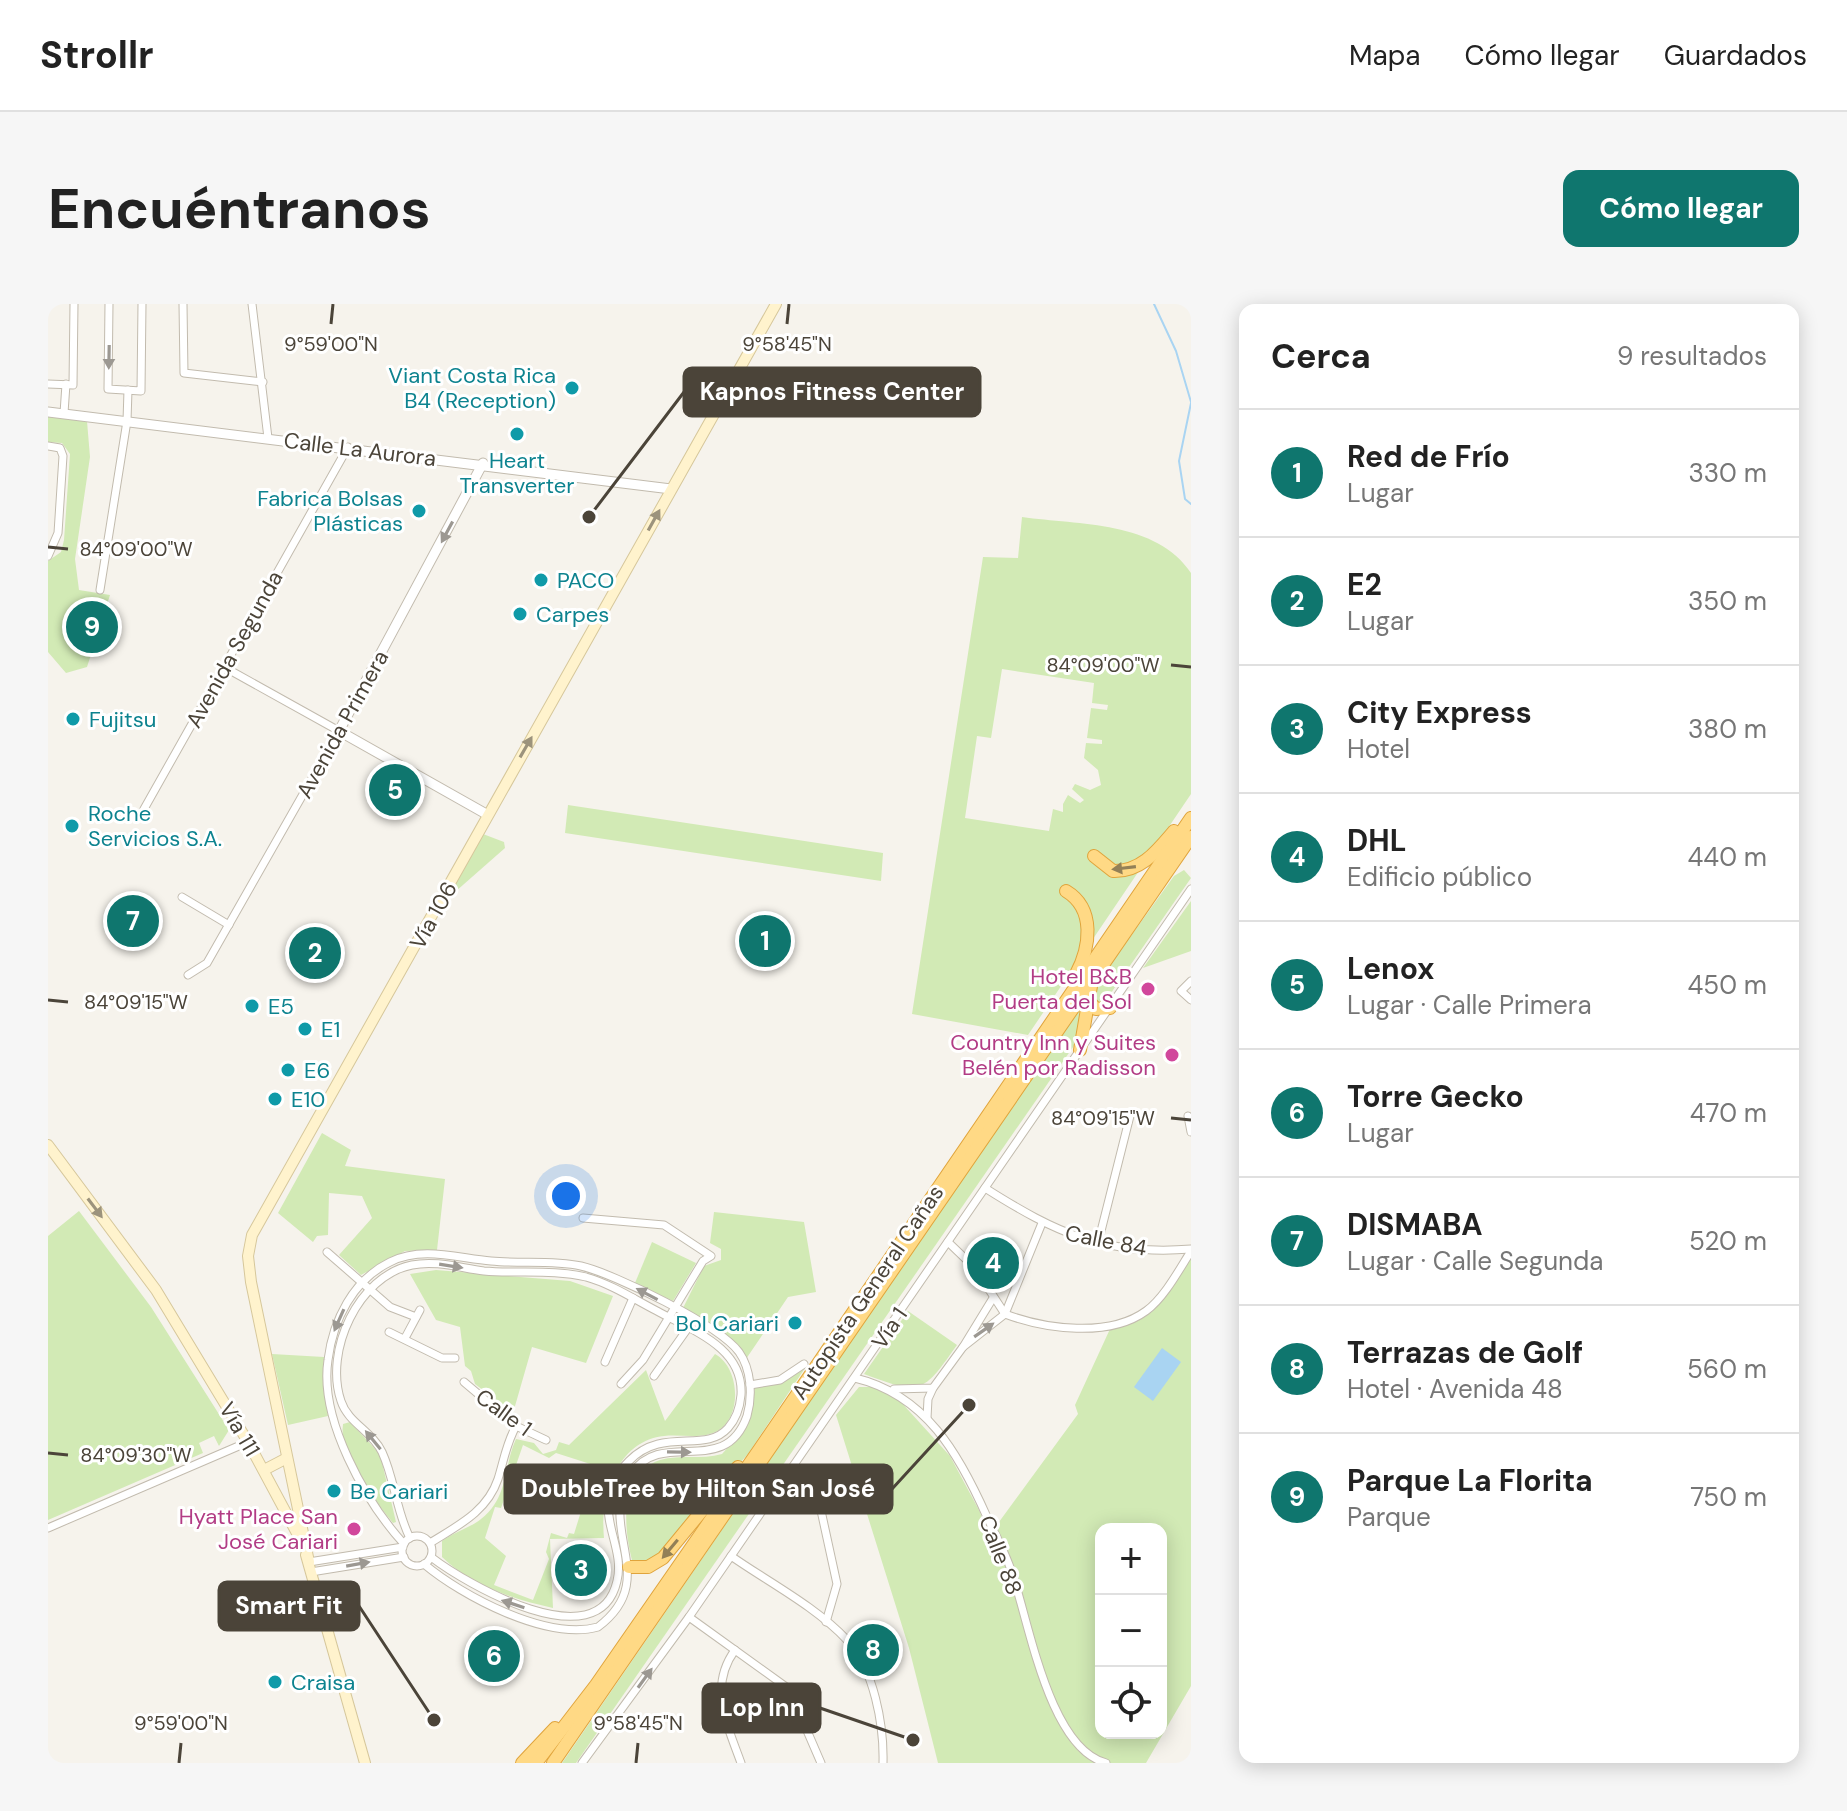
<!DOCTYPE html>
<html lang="es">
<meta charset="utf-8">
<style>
:root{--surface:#fff;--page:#f6f6f6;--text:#222;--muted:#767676;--line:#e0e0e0;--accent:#0f766e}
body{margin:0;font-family:"DM Sans",sans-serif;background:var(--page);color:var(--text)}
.controls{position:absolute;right:24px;bottom:24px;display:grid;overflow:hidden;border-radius:16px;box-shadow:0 4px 20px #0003}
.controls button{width:72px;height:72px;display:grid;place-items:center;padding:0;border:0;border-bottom:2px solid var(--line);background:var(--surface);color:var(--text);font:40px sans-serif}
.you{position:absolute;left:518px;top:892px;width:28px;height:28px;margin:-20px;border:6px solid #fff;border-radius:50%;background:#1a73e8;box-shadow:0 0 0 12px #1a73e833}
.badge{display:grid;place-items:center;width:52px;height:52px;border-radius:50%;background:var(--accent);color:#fff;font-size:26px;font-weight:700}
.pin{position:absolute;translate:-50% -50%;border:4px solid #fff;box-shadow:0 2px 8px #0006}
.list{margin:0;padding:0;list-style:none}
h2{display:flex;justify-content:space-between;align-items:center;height:104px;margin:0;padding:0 32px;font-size:34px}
h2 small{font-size:26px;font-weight:400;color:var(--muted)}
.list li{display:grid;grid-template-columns:52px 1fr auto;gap:24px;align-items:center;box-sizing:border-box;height:128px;padding:0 32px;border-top:2px solid var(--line)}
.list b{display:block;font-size:30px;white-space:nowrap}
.list p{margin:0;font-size:26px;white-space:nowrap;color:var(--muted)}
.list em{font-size:26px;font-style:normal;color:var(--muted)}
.icon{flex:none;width:44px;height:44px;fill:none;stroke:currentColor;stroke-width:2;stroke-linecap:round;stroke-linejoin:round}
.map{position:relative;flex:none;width:1143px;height:1459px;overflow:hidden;border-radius:16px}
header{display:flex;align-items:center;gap:48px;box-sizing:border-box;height:112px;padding:0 40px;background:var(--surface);border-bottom:2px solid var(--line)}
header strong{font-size:38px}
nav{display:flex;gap:44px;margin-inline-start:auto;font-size:28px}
.intro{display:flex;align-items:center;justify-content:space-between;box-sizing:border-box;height:192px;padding:0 48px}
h1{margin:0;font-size:56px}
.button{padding:20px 36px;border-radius:16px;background:var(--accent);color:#fff;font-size:28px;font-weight:700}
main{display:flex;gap:48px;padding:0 48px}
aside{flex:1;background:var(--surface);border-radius:16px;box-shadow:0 4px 20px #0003}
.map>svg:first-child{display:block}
</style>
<header>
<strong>Strollr</strong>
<nav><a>Mapa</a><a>Cómo llegar</a><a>Guardados</a></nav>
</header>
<div class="intro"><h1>Encuéntranos</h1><a class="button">Cómo llegar</a></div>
<main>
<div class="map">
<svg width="1143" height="1459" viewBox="0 0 1143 1459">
<rect width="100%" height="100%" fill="#f6f3ec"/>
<!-- green -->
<g fill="#d2eab5" fill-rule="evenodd">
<path d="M0 112 39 117 42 153 27 255 31 286 62 291 39 363 18 369 0 348V257L13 248 16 236 22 150 14 139 0 138Z"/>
<path d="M974 213C1031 221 1109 217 1143 269V490L980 731 864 710 935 253 970 254ZM954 365 1046 379 1044 399 1060 401 1059 406 1043 404 1039 434 1054 436V440L1038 439 1036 454 1050 466 1053 481 1042 486 1027 480 1024 485 1036 496 1032 499 1020 491 1015 500V508L1005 505 1001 527 917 514 929 432 943 434Z"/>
<path d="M520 501 835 549 833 577 517 529Z"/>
<path d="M435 530 456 538 457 544 399 595Z"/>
<path d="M1136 566 1143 574 1056 699H1044L1047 682 1126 572Z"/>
<path d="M1143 597V647L1095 664Z"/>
<path d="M1037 696 1032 733 528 1459H514Z"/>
<path d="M274 829 303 846 297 862 397 875 389 946 357 947 313 971 291 951 324 914 314 892 281 889 280 931 269 932 265 938 230 909Z"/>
<path d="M31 907 103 1003 181 1126 171 1142 166 1132 151 1139 155 1149 0 1216V932Z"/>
<path d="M666 908 756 918 768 988 740 993 698 1055 673 1026 635 1004 656 962 673 956V945L662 939Z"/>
<path d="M604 938 648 959 625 997 587 979Z"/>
<path d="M1143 952V1382L1098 1459H890L861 1344 788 1111 811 1083H826L852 1097 902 1152 932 1208 940 1233 1030 1110 1027 1101 1062 1025C1110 1018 1119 990 1143 952ZM1053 1225H1113V1429H1053Z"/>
<path d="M388 966 522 977 565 992 538 1059 484 1043 465 1109 427 1080 423 1067 417 1062 412 1023 388 1016 362 970Z"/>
<path d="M860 1007 909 1041C875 1089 874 1092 816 1070Z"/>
<path d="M224 1050 276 1053 275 1078 280 1112 240 1121Z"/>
<path d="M667 1050C691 1063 695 1110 671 1126 655 1136 634 1130 616 1132 568 1137 552 1194 556 1234L502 1235 505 1304C465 1295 424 1282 394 1253V1237C406 1228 422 1224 433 1215 461 1193 455 1163 468 1135L486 1139 495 1150 508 1146 511 1138 521 1141 598 1066 617 1117ZM475 1141 501 1154 508 1149 558 1165 545 1204 535 1201 526 1230 521 1229 519 1234 503 1229 498 1248 501 1255 485 1296 446 1281 458 1252 437 1234 447 1203 453 1204Z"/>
<path d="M757 1064 700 1150 603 1259 585 1260C576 1227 569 1170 612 1156 632 1150 653 1156 674 1150L700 1121 707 1083 732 1079Z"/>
<path d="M302 1118 332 1150 348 1218 345 1219C327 1197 290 1150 295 1120Z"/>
</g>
<!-- water -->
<path fill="#a9d4f2" d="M1114 1044 1133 1058 1105 1097 1086 1083Z"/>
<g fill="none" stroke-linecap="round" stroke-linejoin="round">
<!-- stream -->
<g stroke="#a9d4f2" stroke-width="2">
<path d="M1106 0 1128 47 1143 98"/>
<path d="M1143 99 1131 157 1137 195 1143 200"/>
</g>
<defs>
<g id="minor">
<path d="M61 0 60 85 93 87 94 0"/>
<path d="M135 0 136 69 215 78"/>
<path d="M204 0 220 134"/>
<path d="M0 80 25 81 26 0"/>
<path d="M16 109 18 80"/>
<path d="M0 142 12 144 15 152 10 229 0 252"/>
<path d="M52 286 79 117 80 86"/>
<path d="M96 505 300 143"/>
<path d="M134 593 181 621"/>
<path d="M140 671 159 659 291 427 176 363"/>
<path d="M1143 677 1133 687 1143 696"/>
<path d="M1140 812 1143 828"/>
<path d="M937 884C1008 929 1057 952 1143 945"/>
<path d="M535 914 616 921 663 952 655 957 595 1056 573 1080"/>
<path d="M900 938 927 964 957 1010C997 1025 1061 1034 1098 1007 1116 994 1131 966 1143 947"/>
<path d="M1050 939 1082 812"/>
<path d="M279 948 342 1003 368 1013"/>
<path d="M945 994 915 1043 957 1010 994 919"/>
<path d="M341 1028 394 1054H407"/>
<path d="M357 1034 372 1006"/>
<path d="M557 1058 585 994"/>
<path d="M606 1072 640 1024"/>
<path d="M807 1074C878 1091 911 1150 939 1213 948 1232 958 1250 964 1269 981 1318 1001 1444 1058 1459"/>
<path d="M416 1078 468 1122 498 1136"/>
<path d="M702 1081 732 1076 756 1060"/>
<path d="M846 1085 885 1084 915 1043"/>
<path d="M879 1114 880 1095 885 1084"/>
<path d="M767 1179 789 1280 778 1318"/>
<path d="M0 1224 200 1138"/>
<circle cx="369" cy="1247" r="15"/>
<path d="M362 1234C348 1207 347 1176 334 1148 324 1127 300 1119 293 1097 276 1047 310 972 364 961 388 956 412 964 436 967 470 970 505 965 538 973 563 980 586 995 609 1007 643 1026 696 1043 693 1091 692 1103 688 1115 680 1124 657 1150 615 1122 581 1157 536 1202 579 1237 569 1277 551 1357 418 1280 383 1253"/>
<path d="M382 1239C409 1222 439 1208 450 1175 456 1156 458 1140 468 1122"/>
<path d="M356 1240C317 1197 271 1115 280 1056 285 1016 305 976 342 958 374 942 409 954 443 957 473 960 504 956 533 962 567 970 671 1021 691 1048 703 1065 705 1091 699 1112 677 1175 615 1124 584 1169 546 1224 615 1274 550 1323 499 1337 414 1292 376 1260"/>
<path d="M683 1252C720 1278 767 1302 799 1336 826 1365 836 1421 835 1459"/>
<path d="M261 1258 355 1243"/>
<path d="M263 1268 356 1253"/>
<path d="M641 1313 741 1385 773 1459"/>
<path d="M687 1346C660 1383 679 1420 693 1459"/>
<path d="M534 1459 641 1313 1143 585"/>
</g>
<g id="tertiary">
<path d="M0 108 623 185"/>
<path d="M435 159 291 427 440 511"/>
</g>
<g id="secondary">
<path d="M664 112 660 83 683 78"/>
<path d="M0 841 108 986 200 1138 251 1233"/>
<path d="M216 1166 239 1154"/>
<path d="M258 1251 317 1459"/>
<path d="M261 1258 203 978 200 952 204 931 728 0"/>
</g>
<g id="trunk">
<path d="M1046 552 1065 567C1093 568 1109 547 1126 527"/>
<path d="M1018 587C1048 605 1042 644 1028 670"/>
<path d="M1040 696 1048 705 1062 704"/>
<path d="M1032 746 1043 682"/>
<path d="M581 1263H600L615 1254 690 1163"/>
<path d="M474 1459 507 1424"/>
<path d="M488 1459 548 1381 711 1146 1143 514"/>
<path d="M505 1459 1143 533"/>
</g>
</defs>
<!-- minor casing -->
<use href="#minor" stroke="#c2bbae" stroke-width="9"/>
<!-- tertiary casing -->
<use href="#tertiary" stroke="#c2bbae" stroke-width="11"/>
<!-- secondary casing -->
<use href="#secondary" stroke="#d6c79b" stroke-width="12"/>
<!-- trunk casing -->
<use href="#trunk" stroke="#e0a43c" stroke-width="14"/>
<!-- minor -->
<use href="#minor" stroke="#fff" stroke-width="7"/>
<!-- tertiary -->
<use href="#tertiary" stroke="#fff" stroke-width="9"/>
<!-- secondary -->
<use href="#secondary" stroke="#fff3cd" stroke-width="10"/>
<!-- trunk -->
<use href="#trunk" stroke="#ffd985" stroke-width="12"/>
</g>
<!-- one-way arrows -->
<defs><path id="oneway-solid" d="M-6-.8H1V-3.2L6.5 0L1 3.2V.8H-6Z" transform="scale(2)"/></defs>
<g fill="#9c9892">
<use href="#oneway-solid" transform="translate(61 53) rotate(91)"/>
<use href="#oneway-solid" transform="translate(399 228) rotate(118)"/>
<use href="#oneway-solid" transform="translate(403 962) rotate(9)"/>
<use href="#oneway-solid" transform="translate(599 990) rotate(-152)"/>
<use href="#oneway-solid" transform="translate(291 1016) rotate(114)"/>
<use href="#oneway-solid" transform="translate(936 1026) rotate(-35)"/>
<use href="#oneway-solid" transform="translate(325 1136) rotate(-129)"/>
<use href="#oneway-solid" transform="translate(631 1148) rotate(1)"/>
<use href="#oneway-solid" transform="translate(310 1260) rotate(-10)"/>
<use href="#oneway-solid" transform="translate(465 1300) rotate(-162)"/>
<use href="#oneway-solid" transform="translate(597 1374) rotate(-54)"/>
</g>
<g fill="#9c937c">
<use href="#oneway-solid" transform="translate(606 216) rotate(-61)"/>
<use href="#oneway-solid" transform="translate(478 443) rotate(-60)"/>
<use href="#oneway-solid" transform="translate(47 904) rotate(53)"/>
</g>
<g fill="#938057">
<use href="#oneway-solid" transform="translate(1076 564) rotate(173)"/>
<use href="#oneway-solid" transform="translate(622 1245) rotate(130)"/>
</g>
<!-- ticks -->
<path fill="none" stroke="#4b4439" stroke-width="3" d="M283 20 285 0M739 20 741 0M0 243 20 245M1123 361 1143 363M0 696 20 698M1123 814 1143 816M0 1149 20 1151M131 1459 133 1439M588 1459 590 1439"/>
<!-- markers -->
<g fill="#0f9aa8" stroke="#fff" stroke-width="3">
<circle cx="524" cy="84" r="8"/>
<circle cx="469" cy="130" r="8"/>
<circle cx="371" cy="207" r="8"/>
<circle cx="493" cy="276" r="8"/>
<circle cx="472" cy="310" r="8"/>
<circle cx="25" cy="415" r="8"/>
<circle cx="24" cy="522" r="8"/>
<circle cx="204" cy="702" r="8"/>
<circle cx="257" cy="725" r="8"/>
<circle cx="240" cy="766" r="8"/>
<circle cx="227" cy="795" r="8"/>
<circle cx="747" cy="1019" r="8"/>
<circle cx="286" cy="1187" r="8"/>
<circle cx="227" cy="1378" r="8"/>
</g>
<g fill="#d1479c" stroke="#fff" stroke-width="3">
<circle cx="1100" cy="685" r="8"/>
<circle cx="1124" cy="751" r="8"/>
<circle cx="306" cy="1225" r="8"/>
</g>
<g text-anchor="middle" stroke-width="6" stroke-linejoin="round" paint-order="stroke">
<!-- culture labels -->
<g font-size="22" fill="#0d838f" stroke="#fff" text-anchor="start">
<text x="508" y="79" text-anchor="end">Viant Costa Rica<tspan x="508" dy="25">B4 (Reception)</tspan></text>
<text x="469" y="164" text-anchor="middle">Heart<tspan x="469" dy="25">Transverter</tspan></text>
<text x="355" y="202" text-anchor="end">Fabrica Bolsas<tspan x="355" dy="25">Plásticas</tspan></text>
<text x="509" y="284">PACO</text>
<text x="488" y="318">Carpes</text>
<text x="41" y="423">Fujitsu</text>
<text x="40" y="517">Roche<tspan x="40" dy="25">Servicios S.A.</tspan></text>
<text x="220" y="710">E5</text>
<text x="273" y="733">E1</text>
<text x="256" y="774">E6</text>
<text x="243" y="803">E10</text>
<text x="731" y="1027" text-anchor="end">Bol Cariari</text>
<text x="302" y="1195">Be Cariari</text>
<text x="243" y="1386">Craisa</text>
</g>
<!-- street labels -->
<g font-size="22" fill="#4b4439" stroke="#fff">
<text transform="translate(312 145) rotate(7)" y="8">Calle La Aurora</text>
<text transform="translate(186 345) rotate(-61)" y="8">Avenida Segunda</text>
<text transform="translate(294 420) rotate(-61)" y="8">Avenida Primera</text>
<text transform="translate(385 611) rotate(-61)" y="8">Vía 106</text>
<text transform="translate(1058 936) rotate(11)" y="8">Calle 84</text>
<text transform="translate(819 988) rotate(-56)" y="8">Autopista General Cañas</text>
<text transform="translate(841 1024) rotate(-56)" y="8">Vía 1</text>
<text transform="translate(456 1108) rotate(36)" y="8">Calle 1</text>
<text transform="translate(192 1125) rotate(60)" y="8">Vía 111</text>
<text transform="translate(953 1251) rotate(69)" y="8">Calle 88</text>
</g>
<!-- hotel labels -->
<g font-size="22" fill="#b23c85" stroke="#fff" text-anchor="end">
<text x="1084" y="680">Hotel B&amp;B<tspan x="1084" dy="25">Puerta del Sol</tspan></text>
<text x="1108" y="746">Country Inn y Suites<tspan x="1108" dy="25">Belén por Radisson</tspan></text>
<text x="290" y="1220">Hyatt Place San<tspan x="290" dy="25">José Cariari</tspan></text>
</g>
</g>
<g font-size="20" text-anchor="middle" fill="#4b4439" stroke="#fff" stroke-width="6" stroke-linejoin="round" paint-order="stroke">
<text x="283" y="47">9°59'00"N</text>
<text x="739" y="47">9°58'45"N</text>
<text x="88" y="252">84°09'00"W</text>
<text x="1055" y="368">84°09'00"W</text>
<text x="88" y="705">84°09'15"W</text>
<text x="1055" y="821">84°09'15"W</text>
<text x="88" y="1158">84°09'30"W</text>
<text x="133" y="1426">9°59'00"N</text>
<text x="590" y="1426">9°58'45"N</text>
</g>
<!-- callouts -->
<path fill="none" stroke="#4b4439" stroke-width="3" d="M541 213L636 88M921 1101L844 1185M386 1416L311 1302M865 1436L772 1404"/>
<g fill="#4b4439" stroke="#fff" stroke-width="3">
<circle cx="541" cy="213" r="8"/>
<circle cx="921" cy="1101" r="8"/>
<circle cx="386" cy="1416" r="8"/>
<circle cx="865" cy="1436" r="8"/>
</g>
<g fill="#4b4439" stroke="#4b4439" stroke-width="3">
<rect x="636" y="64" width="296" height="48" rx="8"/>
<rect x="457" y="1161" width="387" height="48" rx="8"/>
<rect x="171" y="1278" width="140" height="48" rx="8"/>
<rect x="655" y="1380" width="117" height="48" rx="8"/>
</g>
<g font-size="24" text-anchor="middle" font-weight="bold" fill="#fff">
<text x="784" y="96">Kapnos Fitness Center</text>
<text x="650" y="1193">DoubleTree by Hilton San José</text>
<text x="241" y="1310">Smart Fit</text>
<text x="714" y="1412">Lop Inn</text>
</g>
</svg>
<div class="controls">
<button>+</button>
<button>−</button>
<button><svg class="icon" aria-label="locate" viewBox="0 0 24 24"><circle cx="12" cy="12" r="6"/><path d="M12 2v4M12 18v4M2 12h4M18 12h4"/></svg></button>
</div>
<div class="you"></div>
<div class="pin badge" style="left:717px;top:637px">1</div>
<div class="pin badge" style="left:267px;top:649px">2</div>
<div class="pin badge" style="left:533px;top:1266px">3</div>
<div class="pin badge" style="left:945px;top:959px">4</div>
<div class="pin badge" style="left:347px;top:486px">5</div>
<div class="pin badge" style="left:446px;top:1352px">6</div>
<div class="pin badge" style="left:85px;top:617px">7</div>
<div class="pin badge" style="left:825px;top:1346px">8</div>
<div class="pin badge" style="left:44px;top:323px">9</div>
</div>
<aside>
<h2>Cerca<small>9 resultados</small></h2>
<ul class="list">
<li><span class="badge">1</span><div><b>Red de Frío</b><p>Lugar</p></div><em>330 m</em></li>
<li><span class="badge">2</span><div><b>E2</b><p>Lugar</p></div><em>350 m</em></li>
<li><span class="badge">3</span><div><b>City Express</b><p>Hotel</p></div><em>380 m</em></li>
<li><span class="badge">4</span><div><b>DHL</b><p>Edificio público</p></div><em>440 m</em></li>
<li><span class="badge">5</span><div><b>Lenox</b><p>Lugar · Calle Primera</p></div><em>450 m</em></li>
<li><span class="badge">6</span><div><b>Torre Gecko</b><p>Lugar</p></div><em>470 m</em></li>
<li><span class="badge">7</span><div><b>DISMABA</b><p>Lugar · Calle Segunda</p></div><em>520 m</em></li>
<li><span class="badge">8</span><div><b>Terrazas de Golf</b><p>Hotel · Avenida 48</p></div><em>560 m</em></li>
<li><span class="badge">9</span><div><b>Parque La Florita</b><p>Parque</p></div><em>750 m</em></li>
</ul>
</aside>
</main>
